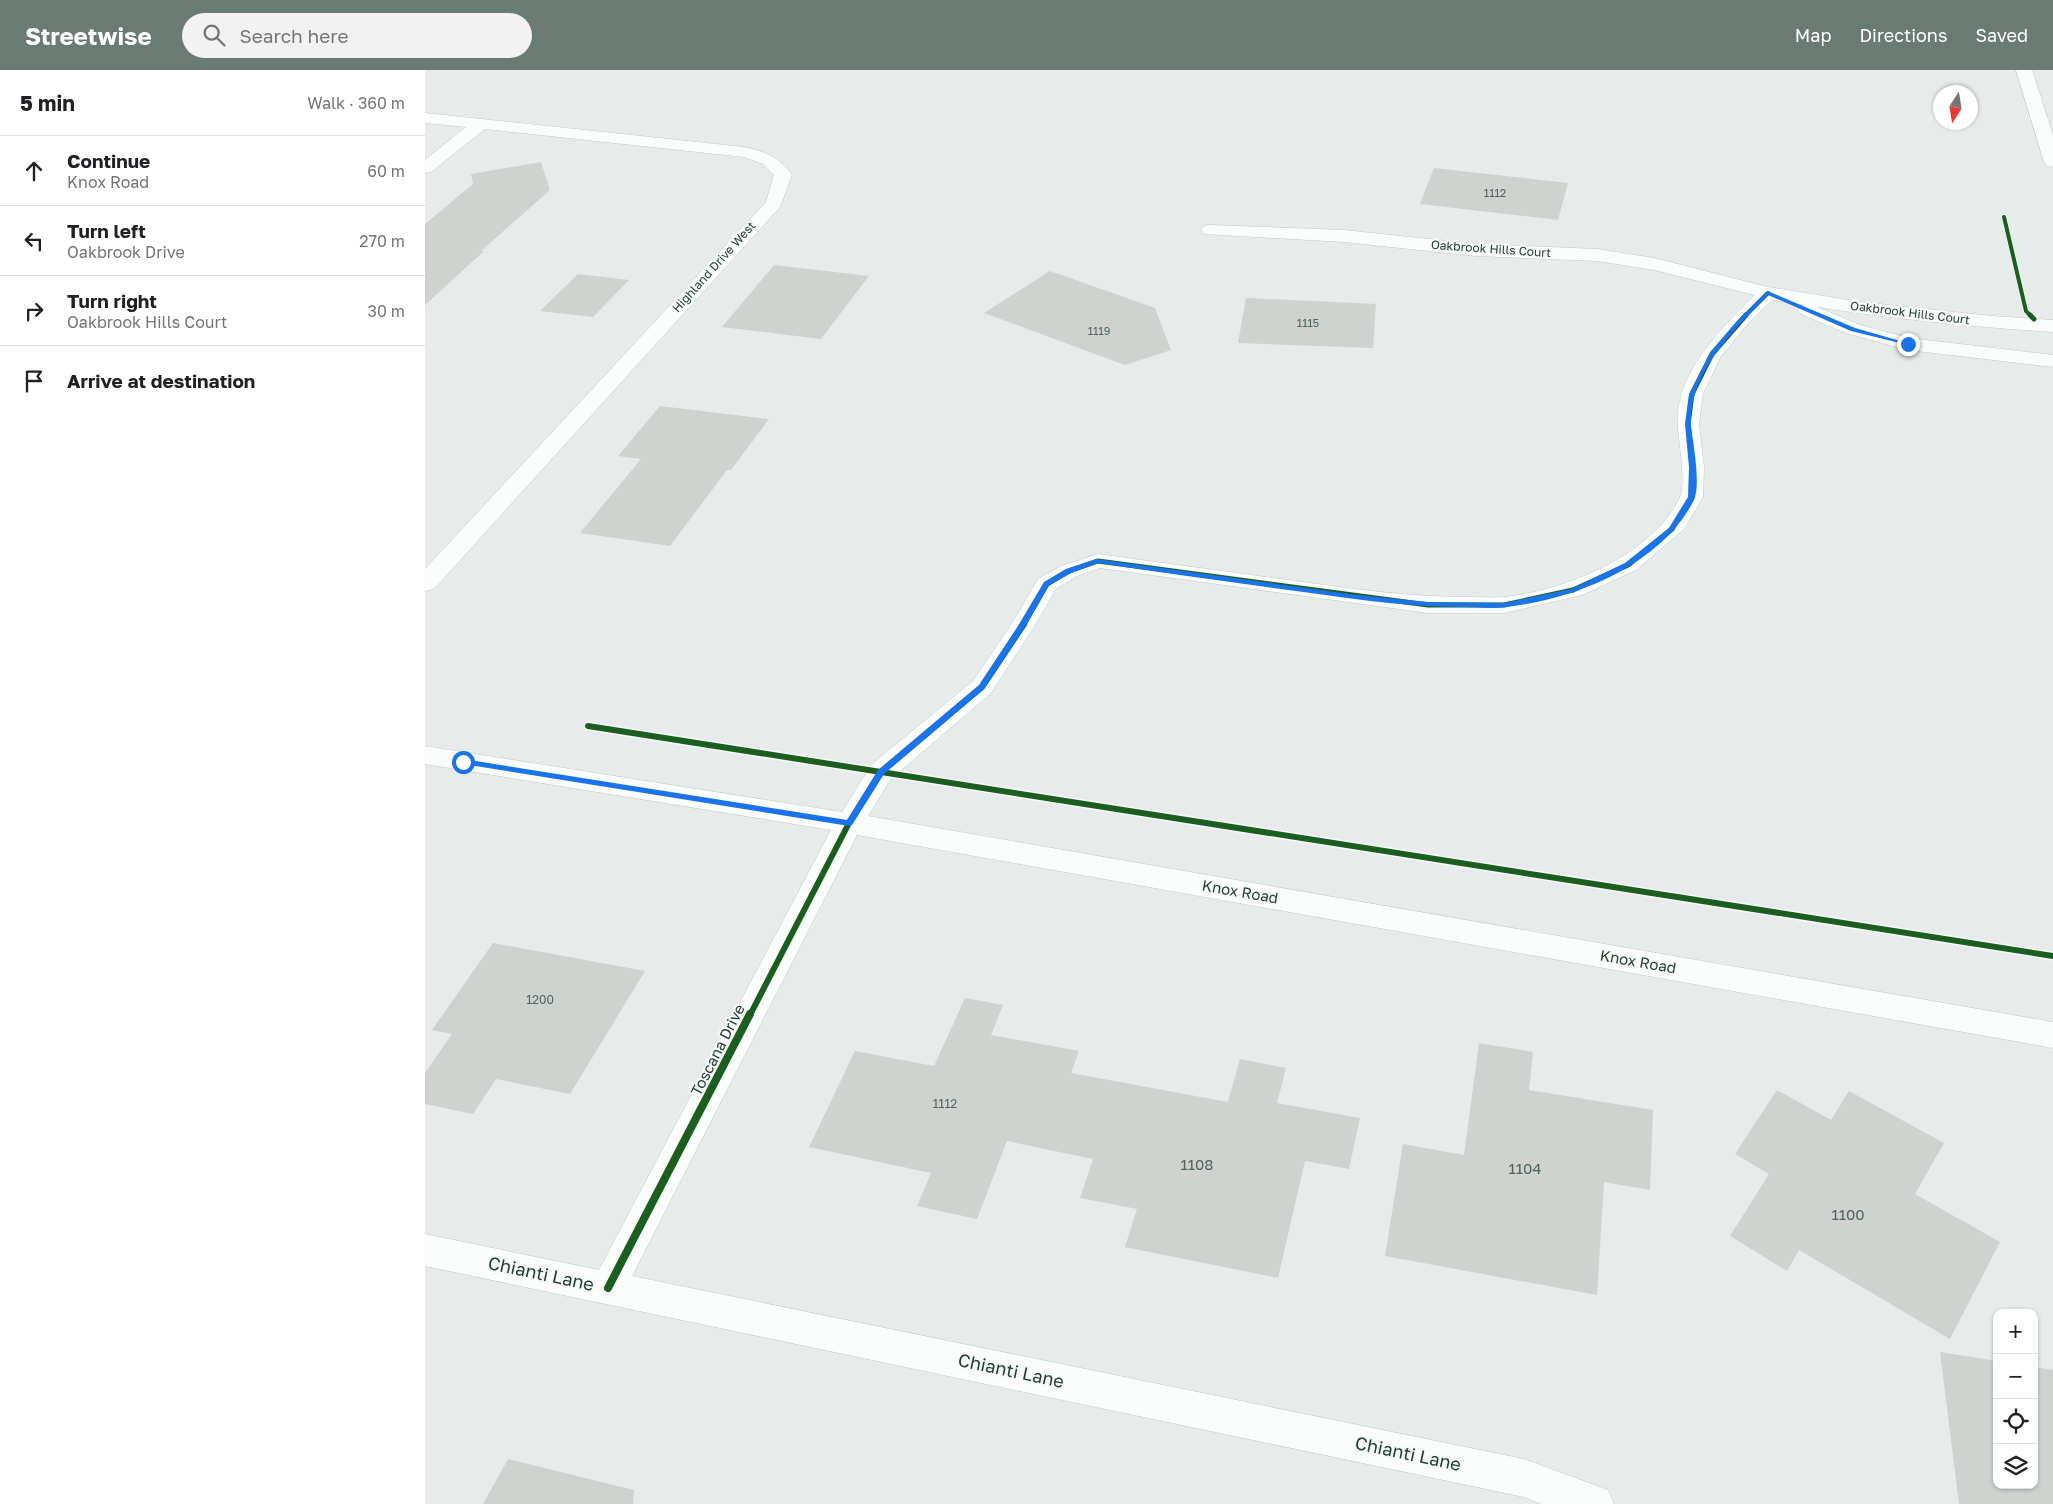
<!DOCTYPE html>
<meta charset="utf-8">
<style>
:root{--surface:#fff;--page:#f2f2f2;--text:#202124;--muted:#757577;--line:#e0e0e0;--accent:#697b73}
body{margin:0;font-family:"Golos Text",sans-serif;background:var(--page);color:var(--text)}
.controls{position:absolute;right:15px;bottom:15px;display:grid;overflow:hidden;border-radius:10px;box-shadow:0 1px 4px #0004}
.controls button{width:45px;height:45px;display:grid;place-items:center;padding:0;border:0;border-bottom:1px solid var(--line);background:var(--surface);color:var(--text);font:25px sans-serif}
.compass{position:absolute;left:1508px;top:15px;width:45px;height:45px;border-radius:50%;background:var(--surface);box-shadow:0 1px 4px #0004;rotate:192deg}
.stop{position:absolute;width:15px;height:15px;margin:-11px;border:4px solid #1a73e8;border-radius:50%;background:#fff}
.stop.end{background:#1a73e8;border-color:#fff;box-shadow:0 1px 5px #0008}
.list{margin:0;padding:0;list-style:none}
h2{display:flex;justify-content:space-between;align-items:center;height:65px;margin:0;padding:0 20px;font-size:21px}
h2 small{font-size:16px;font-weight:400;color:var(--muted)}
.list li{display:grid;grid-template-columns:32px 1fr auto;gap:15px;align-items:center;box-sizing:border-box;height:70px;padding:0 20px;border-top:1px solid var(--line)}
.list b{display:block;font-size:19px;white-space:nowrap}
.list p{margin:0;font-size:16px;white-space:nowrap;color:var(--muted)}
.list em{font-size:16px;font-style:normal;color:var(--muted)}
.icon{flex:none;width:28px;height:28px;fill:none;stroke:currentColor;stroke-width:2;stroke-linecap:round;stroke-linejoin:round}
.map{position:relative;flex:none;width:1628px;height:1434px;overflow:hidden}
header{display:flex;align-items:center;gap:30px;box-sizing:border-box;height:70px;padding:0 25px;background:var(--accent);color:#fff}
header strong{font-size:24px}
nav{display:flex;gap:28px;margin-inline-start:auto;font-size:18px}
.search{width:350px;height:45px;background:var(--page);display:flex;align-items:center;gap:12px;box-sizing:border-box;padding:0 18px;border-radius:28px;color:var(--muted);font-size:19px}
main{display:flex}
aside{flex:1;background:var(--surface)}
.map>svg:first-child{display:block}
</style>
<header>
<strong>Streetwise</strong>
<div class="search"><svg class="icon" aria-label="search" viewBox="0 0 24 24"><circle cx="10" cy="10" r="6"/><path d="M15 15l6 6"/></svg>Search here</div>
<nav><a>Map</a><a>Directions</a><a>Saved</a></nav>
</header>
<main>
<aside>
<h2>5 min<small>Walk · 360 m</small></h2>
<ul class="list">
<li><svg class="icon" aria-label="ahead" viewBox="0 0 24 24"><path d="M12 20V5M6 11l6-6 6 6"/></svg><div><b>Continue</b><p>Knox Road</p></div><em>60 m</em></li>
<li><svg class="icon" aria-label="left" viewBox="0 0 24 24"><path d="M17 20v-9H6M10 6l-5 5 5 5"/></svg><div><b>Turn left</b><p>Oakbrook Drive</p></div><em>270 m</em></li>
<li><svg class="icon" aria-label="right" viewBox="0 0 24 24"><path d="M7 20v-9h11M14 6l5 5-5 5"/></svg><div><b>Turn right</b><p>Oakbrook Hills Court</p></div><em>30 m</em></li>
<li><svg class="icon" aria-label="arrive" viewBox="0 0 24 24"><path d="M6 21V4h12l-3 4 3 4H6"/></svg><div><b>Arrive at destination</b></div></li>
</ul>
</aside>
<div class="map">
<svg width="1628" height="1434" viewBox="0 0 1628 1434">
<rect width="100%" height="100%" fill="#e7ebe9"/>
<!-- building -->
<g fill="#ced3d0">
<path d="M116 92 125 120 56 181H59L0 235V154L48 114 46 104Z"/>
<path d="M1009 98 1143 113 1133 150 995 134Z"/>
<path d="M349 195 444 206 396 269 297 257Z"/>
<path d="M625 201 730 238 746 280 700 295 559 243Z"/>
<path d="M153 204 204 210 168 247 115 241Z"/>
<path d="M821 228 951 234 948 278 813 273Z"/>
<path d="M235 336 344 349 306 400H302L245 476 155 463 216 389 193 386Z"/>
<path d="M68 873 220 901 145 1024 71 1009 48 1044 0 1034V1003L27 964 7 960Z"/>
<path d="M540 928 578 935 566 965 654 981 646 1003 803 1032 815 989 861 998 852 1033 935 1048 924 1099 880 1091 853 1208 700 1177 712 1139 655 1128 668 1089 582 1071 552 1149 492 1136 506 1103 384 1077 430 981 509 996Z"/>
<path d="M1054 973 1108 982 1104 1020 1228 1040 1225 1120 1179 1112 1172 1225 960 1186 978 1074 1039 1085Z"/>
<path d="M1352 1020 1406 1050 1424 1021 1519 1073 1490 1124 1575 1172 1525 1269 1374 1180 1362 1201 1305 1166 1344 1104 1310 1084Z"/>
<path d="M1515 1282 1572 1291V1415H1609V1297L1628 1300V1434H1534Z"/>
<path d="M83 1389 209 1420 208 1434H58Z"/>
</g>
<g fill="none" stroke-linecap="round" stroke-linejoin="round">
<defs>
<g id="minor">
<path d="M1591 0H1607L1628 65V97L1622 96 1619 92Z"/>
<path d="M0 43 319 77C339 81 354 87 367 105L355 137 9 519 0 521V499L341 132 349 105 338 94 319 87 60 59 6 102 0 103V90L41 57 0 53Z"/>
<path d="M785 155 919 160 1051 174 1172 179 1229 188 1343 217 1436 232 1567 246 1628 250V262C1549 257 1470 249 1392 237L1435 255 1484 268 1628 285V297L1483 280 1421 263 1376 244 1373 240 1376 236 1380 235 1347 230 1320 257 1296 286 1278 324 1274 354 1279 397 1278 427 1259 459 1211 500 1157 525 1079 543H1003L675 498 652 506 631 519 609 557 566 623 466 709 443 746 1628 952V978L432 765 207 1206 1099 1389 1183 1420 1189 1434H1116L1099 1427 0 1196V1164L174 1200 406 760 0 694V676L417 742 446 695 548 611 586 555 613 509 636 496 673 484C746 494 819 504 892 514 943 521 993 527 1045 527 1056 527 1068 528 1079 527 1139 521 1226 486 1254 429 1262 414 1254 375 1253 357 1248 306 1296 258 1330 225L1229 200 1172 191 1051 186 919 172 779 164 776 160 779 156Z"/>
</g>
</defs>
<!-- minor casing -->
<use href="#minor" stroke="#c4c8c6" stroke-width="1"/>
<!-- minor -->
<use href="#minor" fill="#fbfcfc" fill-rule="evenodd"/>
<defs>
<g id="cycleway-far3">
<path d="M1579 147 1601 241 1606 246"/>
<path d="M1320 246 1343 223"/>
</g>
<g id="cycleway-far2">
<path d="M1605 245 1609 249"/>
<path d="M598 556 622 514 644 501 673 491 1003 535H1079L1148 520 1203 495 1247 459 1267 427 1268 397 1263 354 1267 324 1287 284 1321 245"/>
</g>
<g id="cycleway-far1">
<path d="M163 656 1628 886"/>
<path d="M325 945 424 753 456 702 557 617 599 554"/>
</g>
<path id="cycleway" d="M183 1218 325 944"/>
</defs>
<!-- cycleway-far3 casing -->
<use href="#cycleway-far3" stroke="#f6faf7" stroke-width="5.5"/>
<!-- cycleway-far2 casing -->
<use href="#cycleway-far2" stroke="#f6faf7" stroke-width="8"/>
<!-- cycleway-far1 casing -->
<use href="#cycleway-far1" stroke="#f6faf7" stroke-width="9"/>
<!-- cycleway casing -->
<use href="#cycleway" stroke="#f6faf7" stroke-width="11"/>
<!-- cycleway-far3 -->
<use href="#cycleway-far3" stroke="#1b5e20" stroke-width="4"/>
<!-- cycleway-far2 -->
<use href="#cycleway-far2" stroke="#1b5e20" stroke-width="5"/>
<!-- cycleway-far1 -->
<use href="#cycleway-far1" stroke="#1b5e20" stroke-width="6"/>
<!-- cycleway -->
<use href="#cycleway" stroke="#1b5e20" stroke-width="8"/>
</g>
<!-- route -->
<path fill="#1a73e8" d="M1341 222H1345L1430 258 1486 274 1483 275 1426 261 1343 225C1309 260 1263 303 1266 356 1268 374 1276 414 1269 430 1236 495 1149 530 1080 537 1067 539 1053 537 1040 537 991 537 942 531 893 524 820 514 747 504 674 493L646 503 624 515 600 557 559 619 459 704 427 755 424 756 38 694 34 692 38 689 422 750 453 700 554 615 593 556 619 512 641 499 671 489 932 525 1003 532 1079 533 1146 519 1200 493 1244 458 1263 427 1264 397 1260 354 1264 324 1285 283 1311 252Z"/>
<g text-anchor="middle" stroke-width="4.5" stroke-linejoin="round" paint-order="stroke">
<!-- far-number labels -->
<g font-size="11" fill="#50645c">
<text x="1070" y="127">1112</text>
<text x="883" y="257">1115</text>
<text x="674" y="265">1119</text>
</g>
<!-- far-street labels -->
<g font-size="12" fill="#253e34" stroke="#f6faf7">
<text transform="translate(1066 179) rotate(4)" y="4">Oakbrook Hills Court</text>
<text transform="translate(289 197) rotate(-48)" y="4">Highland Drive West</text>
<text transform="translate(1485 243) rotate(7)" y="4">Oakbrook Hills Court</text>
</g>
<!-- number labels -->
<g font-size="12" fill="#50645c">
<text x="115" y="934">1200</text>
<text x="520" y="1038">1112</text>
</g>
<!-- street labels -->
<g font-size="15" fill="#253e34" stroke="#f6faf7">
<text transform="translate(815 822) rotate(10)" y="5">Knox Road</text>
<text transform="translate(1213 892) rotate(10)" y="5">Knox Road</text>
<text transform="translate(293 980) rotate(-63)" y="5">Toscana Drive</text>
</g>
<!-- near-number labels -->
<g font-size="15" fill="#50645c">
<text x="772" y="1100">1108</text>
<text x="1100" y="1104">1104</text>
<text x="1423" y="1150">1100</text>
</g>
<!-- near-street labels -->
<g font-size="18" fill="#253e34" stroke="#f6faf7">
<text transform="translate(116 1204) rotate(12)" y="6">Chianti Lane</text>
<text transform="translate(586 1301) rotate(12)" y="6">Chianti Lane</text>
<text transform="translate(983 1384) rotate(12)" y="6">Chianti Lane</text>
</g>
</g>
</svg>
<div class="controls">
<button>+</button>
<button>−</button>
<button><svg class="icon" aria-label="locate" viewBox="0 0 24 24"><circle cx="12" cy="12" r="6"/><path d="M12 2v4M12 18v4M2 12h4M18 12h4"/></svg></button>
<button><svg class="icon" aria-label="layers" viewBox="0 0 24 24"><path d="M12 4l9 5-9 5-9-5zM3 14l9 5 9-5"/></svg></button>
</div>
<svg class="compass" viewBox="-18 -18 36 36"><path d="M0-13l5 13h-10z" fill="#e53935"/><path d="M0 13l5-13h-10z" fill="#757577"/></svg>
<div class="stop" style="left:38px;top:692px"></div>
<div class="stop end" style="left:1483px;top:274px"></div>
</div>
</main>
